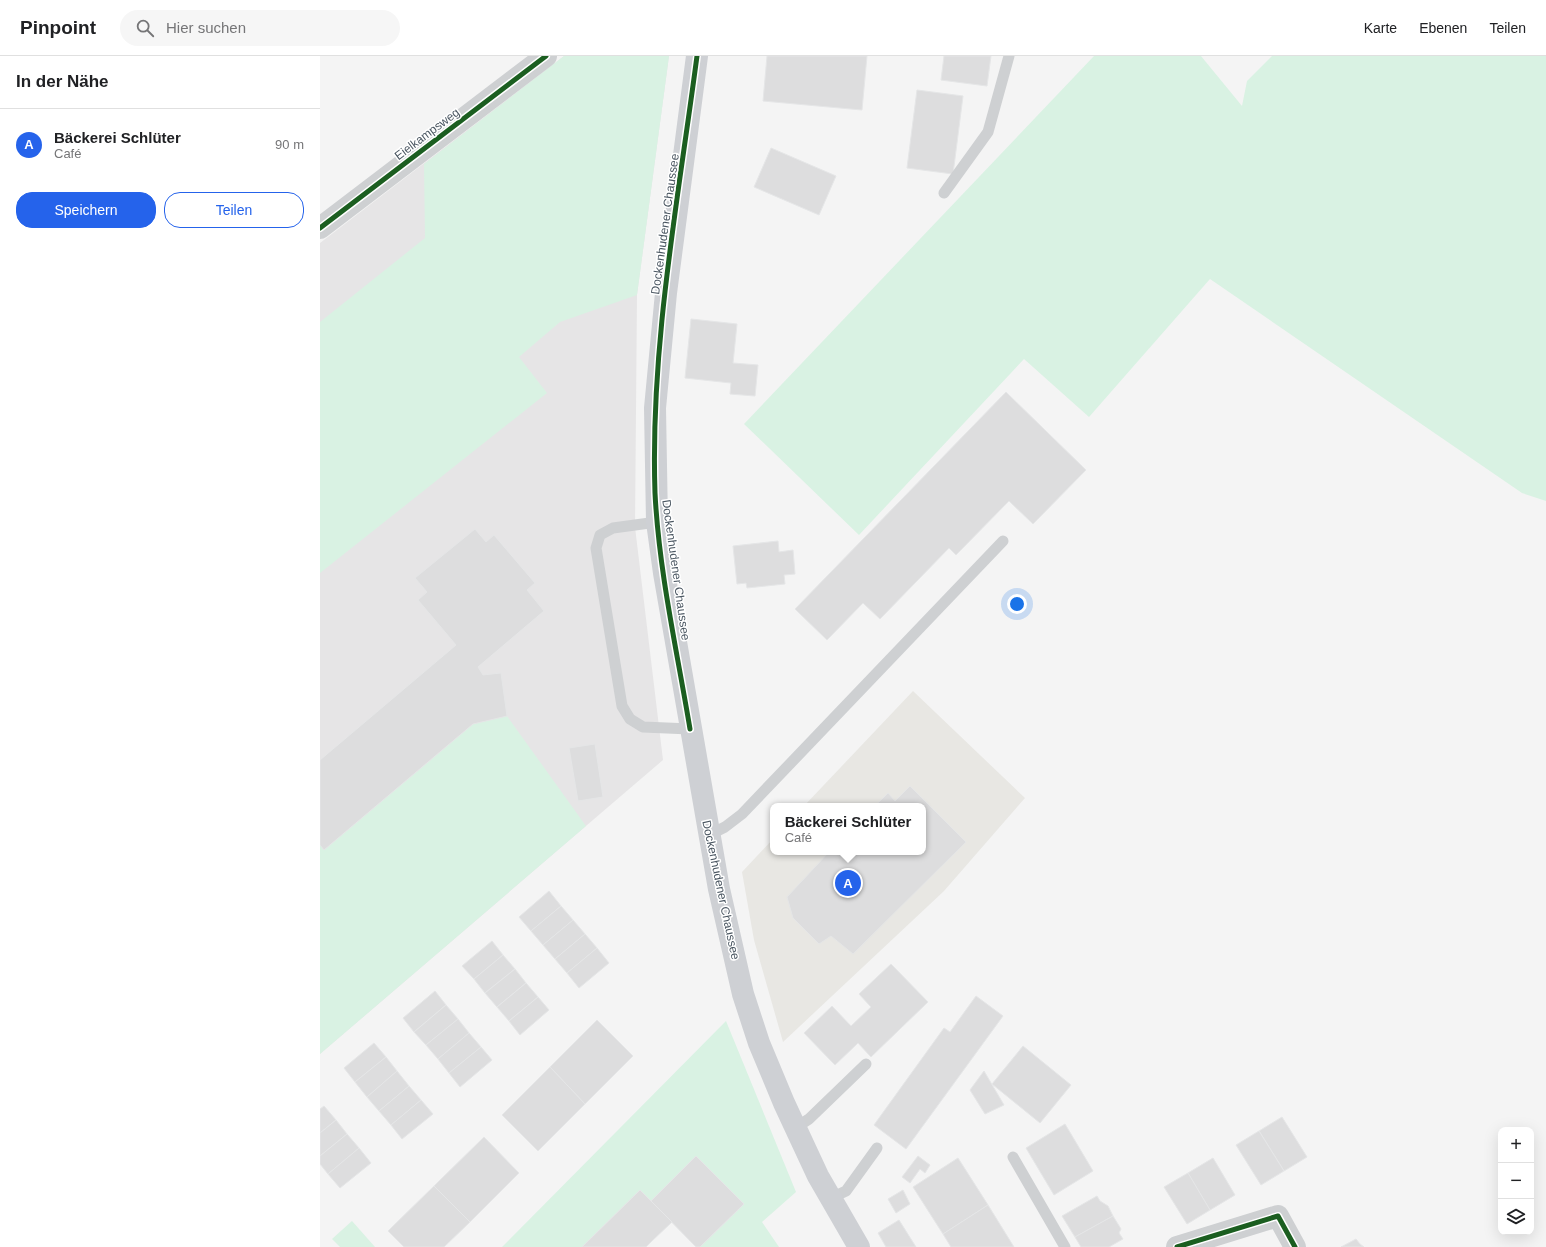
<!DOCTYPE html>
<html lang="de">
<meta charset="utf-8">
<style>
:root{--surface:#fff;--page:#f6f6f6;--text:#202124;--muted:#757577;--line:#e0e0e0;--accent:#2563eb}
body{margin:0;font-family:Helvetica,sans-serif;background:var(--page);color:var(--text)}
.controls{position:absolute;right:12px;bottom:12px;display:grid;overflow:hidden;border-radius:8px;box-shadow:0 4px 16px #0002}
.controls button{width:36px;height:36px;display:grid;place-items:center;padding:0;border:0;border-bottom:1px solid var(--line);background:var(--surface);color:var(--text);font:20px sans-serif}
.you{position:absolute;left:697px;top:548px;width:14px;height:14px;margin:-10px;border:3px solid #fff;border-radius:50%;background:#1a73e8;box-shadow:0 0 0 6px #1a73e833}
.badge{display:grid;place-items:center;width:26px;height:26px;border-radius:50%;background:var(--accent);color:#fff;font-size:13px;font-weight:700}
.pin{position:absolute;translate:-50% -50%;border:2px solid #fff;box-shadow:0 1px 4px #0006}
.popup{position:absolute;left:450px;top:747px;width:156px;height:52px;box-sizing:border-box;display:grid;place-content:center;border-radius:8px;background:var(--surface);filter:drop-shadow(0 1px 3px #0005);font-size:13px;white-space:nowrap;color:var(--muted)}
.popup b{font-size:15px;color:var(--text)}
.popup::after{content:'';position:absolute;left:50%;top:100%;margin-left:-8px;border:8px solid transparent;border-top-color:var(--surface)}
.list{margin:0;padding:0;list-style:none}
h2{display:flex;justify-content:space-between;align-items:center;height:52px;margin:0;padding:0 16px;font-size:17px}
h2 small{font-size:13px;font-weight:400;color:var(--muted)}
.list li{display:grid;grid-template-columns:26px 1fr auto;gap:12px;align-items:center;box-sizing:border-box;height:72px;padding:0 16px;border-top:1px solid var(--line)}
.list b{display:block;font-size:15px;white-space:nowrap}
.list p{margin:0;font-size:13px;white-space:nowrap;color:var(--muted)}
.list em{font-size:13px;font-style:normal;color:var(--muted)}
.actions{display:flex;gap:8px;padding:12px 16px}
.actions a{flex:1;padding:9px 0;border:1px solid var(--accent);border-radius:16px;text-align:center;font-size:14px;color:var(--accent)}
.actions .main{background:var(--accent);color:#fff}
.icon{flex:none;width:22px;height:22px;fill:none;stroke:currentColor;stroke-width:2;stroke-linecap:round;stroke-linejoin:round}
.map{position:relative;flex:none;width:1226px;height:1191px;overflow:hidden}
header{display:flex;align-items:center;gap:24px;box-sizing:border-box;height:56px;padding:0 20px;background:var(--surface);border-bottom:1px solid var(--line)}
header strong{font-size:19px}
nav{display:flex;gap:22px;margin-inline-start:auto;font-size:14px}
.search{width:280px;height:36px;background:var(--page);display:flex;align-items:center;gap:10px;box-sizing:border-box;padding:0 14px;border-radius:22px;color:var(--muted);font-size:15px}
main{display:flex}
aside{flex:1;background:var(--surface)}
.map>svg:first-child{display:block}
</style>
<header>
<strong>Pinpoint</strong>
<div class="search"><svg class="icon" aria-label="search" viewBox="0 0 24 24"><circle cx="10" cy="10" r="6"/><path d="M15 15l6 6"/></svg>Hier suchen</div>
<nav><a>Karte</a><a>Ebenen</a><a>Teilen</a></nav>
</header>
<main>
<aside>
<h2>In der Nähe<small></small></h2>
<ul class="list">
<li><span class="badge">A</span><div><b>Bäckerei Schlüter</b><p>Café</p></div><em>90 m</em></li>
</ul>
<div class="actions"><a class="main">Speichern</a><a>Teilen</a></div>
</aside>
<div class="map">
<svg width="1226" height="1191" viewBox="0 0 1226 1191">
<rect width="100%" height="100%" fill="#f4f4f4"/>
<!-- commercial -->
<path fill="#e8e7e3" d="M593 635 705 742 624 835 463 986 434 884 422 816 453 783V796H603V750H484Z"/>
<!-- education -->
<path fill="#e6e5e6" d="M244 0H349L317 239 315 471 343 704 0 998V187Z"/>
<!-- green -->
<g fill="#d9f2e3">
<path d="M244 0H349L317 239 240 266 199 301 227 337 0 517V266L105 182 104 108Z"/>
<path d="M774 0H881L922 50 927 25 952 0H1226V445L1202 437 890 223 769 361 704 303 539 479 424 368Z"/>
<path d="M187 660 266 770 0 998V789L5 793 153 668Z"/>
<path d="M406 965 476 1136 442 1166 459 1191H380L424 1148 376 1100 331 1145 320 1134 262 1191H182Z"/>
<path d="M32 1165 55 1191H20L12 1183Z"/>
</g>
<!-- building -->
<g fill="#ddddde" stroke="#e5e6e7">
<path d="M447 0H547L542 54 443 45Z"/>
<path d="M624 0H671L667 30 621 24Z"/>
<path d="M597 34 643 40 633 118 587 112Z"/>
<path d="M451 92 516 120 499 159 434 131Z"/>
<path d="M371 263 417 268 413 307 438 309 435 340 410 338 411 327 365 322Z"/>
<path d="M686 336 766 414 713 468 689 445 636 499 629 492 560 563 543 547 507 584 475 553Z"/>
<path d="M155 473 166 486 174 479 215 527 207 534 224 555 158 611 163 619 181 617 187 660 153 668 4 794 0 789V704L136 589 98 544 107 536 95 522Z"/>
<path d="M458 485 459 496 473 494 475 518 464 519 465 528 427 532 426 527 417 528 413 490Z"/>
<path d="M275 688 283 741 258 745 249 692Z"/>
<path d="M590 730 646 786 533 898 511 880 499 888 473 862 467 841 509 796H603V750H555L568 737 575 745Z"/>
<path d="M229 835 241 850 211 875 199 861Z"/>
<path d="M241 850 253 864 223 889 211 875Z"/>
<path d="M253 864 265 878 235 903 223 889Z"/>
<path d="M265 878 277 892 247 917 235 903Z"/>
<path d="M172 885 183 899 154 923 142 910Z"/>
<path d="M277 892 289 907 259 932 247 917Z"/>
<path d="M183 899 195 913 165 937 154 923Z"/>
<path d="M571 908 608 946 551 1001 538 987 515 1009 484 977 512 950 531 970 551 951 539 938Z"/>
<path d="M195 913 206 927 177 951 165 937Z"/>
<path d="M206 927 218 941 189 965 177 951Z"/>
<path d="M115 935 126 949 94 976 83 962Z"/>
<path d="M656 940 683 960 586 1093 554 1069 624 972 630 976Z"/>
<path d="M218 941 229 954 200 979 189 965Z"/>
<path d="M126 949 138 963 106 989 94 976Z"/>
<path d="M138 963 149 977 118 1003 106 989Z"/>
<path d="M277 964 313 1000 265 1048 230 1011Z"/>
<path d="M149 977 161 991 129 1017 118 1003Z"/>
<path d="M54 987 66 1001 35 1026 24 1012Z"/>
<path d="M703 990 751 1029 720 1067 672 1028Z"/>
<path d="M161 991 172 1004 140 1031 129 1017Z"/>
<path d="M66 1001 77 1015 47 1041 35 1026Z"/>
<path d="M230 1011 265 1048 218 1095 182 1059Z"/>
<path d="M77 1015 89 1030 59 1055 47 1041Z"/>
<path d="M664 1015 684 1049 665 1058 650 1034Z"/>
<path d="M89 1030 101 1044 71 1069 59 1055Z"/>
<path d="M101 1044 113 1058 82 1083 71 1069Z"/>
<path d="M4 1050 16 1064 0 1077V1053Z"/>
<path d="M962 1061 987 1101 964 1115 939 1075Z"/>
<path d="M16 1064 27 1078 0 1100V1077Z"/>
<path d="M745 1068 773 1115 734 1139 706 1092Z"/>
<path d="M939 1075 964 1115 941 1129 916 1089Z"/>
<path d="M27 1078 39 1092 8 1118 0 1108V1100Z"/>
<path d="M164 1081 199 1117 150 1166 114 1130Z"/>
<path d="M39 1092 51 1107 20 1132 8 1118Z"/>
<path d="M376 1100 424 1148 380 1191H376L331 1145Z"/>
<path d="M598 1100 610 1109 605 1117 600 1113 590 1127 582 1121Z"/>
<path d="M638 1102 668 1149 623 1178 593 1131Z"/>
<path d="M893 1102 915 1139 890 1154 868 1117Z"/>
<path d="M868 1117 890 1154 867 1168 844 1131Z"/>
<path d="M114 1130 150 1166 124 1191H84L68 1175Z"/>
<path d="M320 1134 352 1166 333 1184 326 1191H262Z"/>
<path d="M583 1134 590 1148 576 1157 568 1143Z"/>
<path d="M777 1140 780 1145 788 1150 793 1160 755 1181 742 1160Z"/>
<path d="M668 1149 694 1191H631L623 1178Z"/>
<path d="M793 1160 801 1173 799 1177 803 1183 789 1191H761L755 1181Z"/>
<path d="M579 1164 596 1191H566L558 1177Z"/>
<path d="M1036 1183 1040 1188 1044 1191H1021Z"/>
</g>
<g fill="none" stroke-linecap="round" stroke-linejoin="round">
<!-- service -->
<g stroke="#ced0d2" stroke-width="11">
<path d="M624 137 668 76 689 0"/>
<path d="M337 466 293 472 280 479 276 492 302 650 310 663 323 671 370 673"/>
<path d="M389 779 405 771 422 758 683 485"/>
<path d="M475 1072 489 1063 546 1008"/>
<path d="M693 1101 745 1191"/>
<path d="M511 1142 526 1135 557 1092"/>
</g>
<!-- minor -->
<g stroke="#ced0d2" stroke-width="22">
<path d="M0 172 226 0"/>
<path d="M857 1191 958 1160 975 1191"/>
</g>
<!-- secondary -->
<path stroke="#ced0d4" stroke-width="22" d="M377 0 346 237 335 352 337 466 344 517 399 833 423 938 439 987 464 1047 498 1120 539 1191"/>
<defs>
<g id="cycleway">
<path d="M0 172 226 0"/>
<path d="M370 673C357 595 339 516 335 437 330 291 358 145 377 0"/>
<path d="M857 1191 958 1160 975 1191"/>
</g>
</defs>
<!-- cycleway casing -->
<use href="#cycleway" stroke="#fff" stroke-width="8"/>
<!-- cycleway -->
<use href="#cycleway" stroke="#1b5e20" stroke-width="5"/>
</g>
<g text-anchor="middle" stroke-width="3" stroke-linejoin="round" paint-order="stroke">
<!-- street labels -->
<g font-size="12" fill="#4a5661" stroke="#fff">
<text transform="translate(107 78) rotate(-37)" y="4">Eielkampsweg</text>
<text transform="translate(345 168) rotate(-82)" y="4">Dockenhudener Chaussee</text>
<text transform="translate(356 514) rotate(82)" y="4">Dockenhudener Chaussee</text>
<text transform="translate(401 834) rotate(78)" y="4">Dockenhudener Chaussee</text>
</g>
</g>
</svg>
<div class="controls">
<button>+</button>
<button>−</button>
<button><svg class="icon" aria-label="layers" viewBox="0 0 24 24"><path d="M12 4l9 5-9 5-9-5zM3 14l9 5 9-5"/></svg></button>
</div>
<div class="you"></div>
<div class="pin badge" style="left:528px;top:827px">A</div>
<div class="popup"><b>Bäckerei Schlüter</b>Café</div>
</div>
</main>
